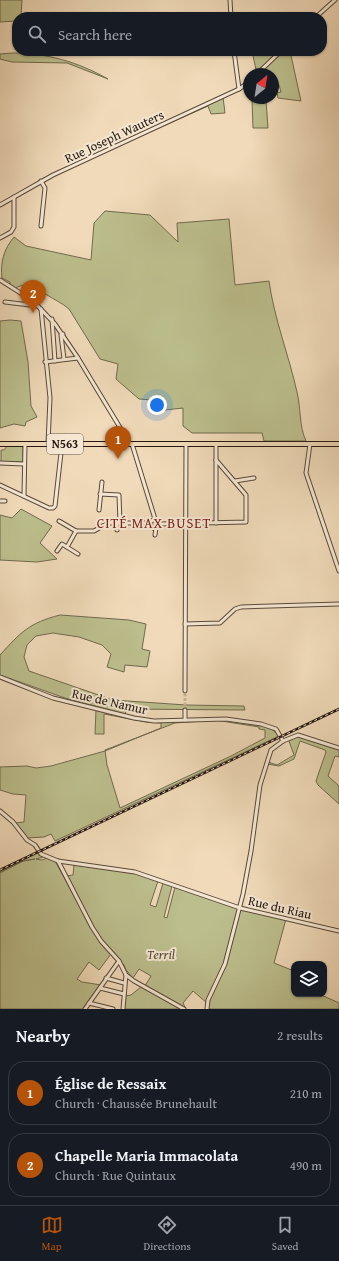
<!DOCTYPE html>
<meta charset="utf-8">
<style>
:root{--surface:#171b24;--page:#20242c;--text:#f1f3f6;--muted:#9ea1a6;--line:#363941;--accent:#b45309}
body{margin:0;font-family:"Gentium Book Plus",serif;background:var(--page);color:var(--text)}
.controls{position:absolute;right:12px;bottom:12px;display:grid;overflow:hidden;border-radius:8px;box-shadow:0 1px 3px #0004}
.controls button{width:36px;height:36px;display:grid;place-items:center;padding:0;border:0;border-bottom:1px solid var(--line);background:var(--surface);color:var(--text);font:20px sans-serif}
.compass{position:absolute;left:243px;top:68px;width:36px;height:36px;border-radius:50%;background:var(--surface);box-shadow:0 1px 3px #0004;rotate:30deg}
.you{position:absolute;left:157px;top:405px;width:14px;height:14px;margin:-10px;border:3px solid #fff;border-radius:50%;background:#1a73e8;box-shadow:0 0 0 6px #1a73e833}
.badge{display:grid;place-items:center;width:26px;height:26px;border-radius:50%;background:var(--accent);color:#fff;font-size:13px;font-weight:700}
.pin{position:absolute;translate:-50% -33px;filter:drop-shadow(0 1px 2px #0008)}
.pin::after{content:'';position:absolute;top:21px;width:14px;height:12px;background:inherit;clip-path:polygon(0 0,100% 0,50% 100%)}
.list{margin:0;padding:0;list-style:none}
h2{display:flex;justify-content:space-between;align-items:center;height:52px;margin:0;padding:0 16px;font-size:17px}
h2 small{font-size:13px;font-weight:400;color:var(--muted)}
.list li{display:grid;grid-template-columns:26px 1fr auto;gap:12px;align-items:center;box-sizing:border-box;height:64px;margin:0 8px 8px;padding:0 8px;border:1px solid var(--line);border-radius:16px}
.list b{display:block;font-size:15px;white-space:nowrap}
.list p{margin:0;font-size:13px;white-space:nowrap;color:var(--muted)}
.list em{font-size:13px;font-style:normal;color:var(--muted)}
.icon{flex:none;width:22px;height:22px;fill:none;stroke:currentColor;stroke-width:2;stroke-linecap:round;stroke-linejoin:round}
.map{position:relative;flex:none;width:339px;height:1009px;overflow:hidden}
.search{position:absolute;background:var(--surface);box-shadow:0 1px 3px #0004;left:12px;right:12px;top:12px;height:44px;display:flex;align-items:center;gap:10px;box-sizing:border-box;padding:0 14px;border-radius:16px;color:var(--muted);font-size:15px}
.sheet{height:196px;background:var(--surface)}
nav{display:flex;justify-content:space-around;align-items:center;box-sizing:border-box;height:56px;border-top:1px solid var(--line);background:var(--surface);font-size:11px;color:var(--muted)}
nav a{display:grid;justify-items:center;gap:2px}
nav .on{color:var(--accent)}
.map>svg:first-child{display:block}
</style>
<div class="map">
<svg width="339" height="1009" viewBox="0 0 339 1009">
<rect width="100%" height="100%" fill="#f0dab9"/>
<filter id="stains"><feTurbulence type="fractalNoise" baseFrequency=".005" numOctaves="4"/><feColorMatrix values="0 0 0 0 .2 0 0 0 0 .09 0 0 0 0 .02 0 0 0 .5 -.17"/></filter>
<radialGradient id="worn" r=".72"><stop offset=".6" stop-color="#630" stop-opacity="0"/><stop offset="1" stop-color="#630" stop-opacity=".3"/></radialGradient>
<!-- green -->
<g fill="#bcbe8d" stroke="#706a4e">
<path d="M0 0H22L21 17H17V21L0 22Z"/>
<path d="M252 51H281L257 74Z"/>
<path d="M283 51H290L301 101 278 98 277 93 281 92 279 85H276L275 81H273V74H259Z"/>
<path d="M12 53C47 53 78 62 108 79L67 63 12 62 0 59V54Z"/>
<path d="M223 97 225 113 211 114 208 106 65 170Z"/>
<path d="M252 100H266L268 128H253Z"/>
<path d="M105 211 150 215 178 242 177 223 229 219 235 285 269 281C274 318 289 356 297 392 301 408 299 426 306 441H264L262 433H192L183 426V408L165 410V401L139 399 116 379 118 364 100 359 69 309C62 303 55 300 47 295 34 286 32 281 15 288L10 285V282L2 278C0 262 4 249 14 237L26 246 91 260 94 223Z"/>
<path d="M10 320 21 321 28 362 31 406 37 417 26 422 25 426 14 424 0 428V321Z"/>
<path d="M7 446H23V462H1V450H4Z"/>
<path d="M21 509 52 526 40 543 57 559 37 562 0 560V515L12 518Z"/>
<path d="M60 615 129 620 146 624 142 649 150 651 147 667 125 665 124 672 107 667 111 654 102 645 79 637 53 633 36 636 27 645 24 657 29 671 113 700 186 705 244 706 245 710 127 709 125 714 65 698 0 675V655C21 632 29 623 60 615Z"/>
<path d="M96 710C137 720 163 722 204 721L175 723 105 750 107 765 120 808 231 756 265 738V730L259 729V727L209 719C228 721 266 719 279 736L55 841 51 834 44 837 27 838 15 823 24 822 26 795 13 794 0 790V767L27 766 36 768 51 766 105 751 161 728V723L146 722 104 714V734H95Z"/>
<path d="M298 736 339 749V757L335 756 328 776 339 786V804L318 785 316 781 326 752 325 750 300 741 294 759 279 766 267 764 268 762 277 765 294 755 289 741Z"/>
<path d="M38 852 43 857 36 859 42 860 47 858 55 861 85 916 111 954 99 970 89 962 77 979 82 982 101 985 84 1009H0V873L23 861 35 859 23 861 0 872V871Z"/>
<path d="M74 865 135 873 158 881 150 905 156 907 163 883 172 886 164 917 167 918 175 887 237 907 238 909 225 962 207 1003 193 991 183 1003 186 1009 145 986 151 976 139 969 133 978 126 970 124 965 99 938 66 876 73 875Z"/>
<path d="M243 909 286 919 274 963 294 971V994H319L339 1003V1009H208L210 998 226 964 240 911Z"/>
<path d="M142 986 180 1009H124V996L131 995Z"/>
</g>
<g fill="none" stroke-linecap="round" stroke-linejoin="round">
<!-- minor-tunnel -->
<path stroke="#c7b397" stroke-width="3" stroke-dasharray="3 1.5" stroke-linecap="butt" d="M185 710V691"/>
<defs>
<g id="minor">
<path d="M230 0 231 17"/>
<path d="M316 17 335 0"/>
<path d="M234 51 239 89"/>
<path d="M257 74 281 51"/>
<path d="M0 205 53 175 239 89 249 82"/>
<path d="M41 226 45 188 41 181"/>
<path d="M0 238 11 232 14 227V197"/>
<path d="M0 280 33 301 55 324 78 358 130 444"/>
<path d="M5 302 38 306"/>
<path d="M41 309 50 398 48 444"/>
<path d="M52 319 55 361"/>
<path d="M63 334 61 335 64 359"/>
<path d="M45 362 78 358"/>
<path d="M132 444 155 519"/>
<path d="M310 444 306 473 339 571"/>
<path d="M0 463 24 464"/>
<path d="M235 481 254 478"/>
<path d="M0 485 49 508H53L55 506 62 444"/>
<path d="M100 494 119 495 120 523"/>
<path d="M24 496 25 444"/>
<path d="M0 501H5"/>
<path d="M99 510 102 482"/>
<circle cx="155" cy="524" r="4.5"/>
<path d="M59 521 76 531H94L108 523H150"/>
<path d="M117 523V530"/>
<path d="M216 523V445"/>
<path d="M160 524 246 522V495L216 460"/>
<path d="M155 535 156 528"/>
<path d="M67 547 76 531"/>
<path d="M57 551 62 544 78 554"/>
<path d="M185 624 220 623 235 609 241 607 339 604"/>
<path d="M0 677 53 698 134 718 154 721 226 719 261 724 276 729 283 741"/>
<path d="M185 691 186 444"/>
<path d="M185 720V710"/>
<path d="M0 811 13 822 27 840 35 845 41 854 58 861 135 872 240 908 339 931"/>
<path d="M58 861 92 927 101 941 119 961 126 975 134 981 184 1009"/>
<path d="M106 978 124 983"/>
<path d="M100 988 124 994"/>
<path d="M89 1003 113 1009"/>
<path d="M85 1009 119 961"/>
<path d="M123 1009 126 975"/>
<path d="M207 1009 208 1000 225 964 243 894 251 851 260 785 271 750 283 741 298 735 339 748"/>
</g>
<path id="major" d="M0 444H339"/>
</defs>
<!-- minor casing -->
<use href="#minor" stroke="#58483a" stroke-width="5"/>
<!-- major casing -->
<use href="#major" stroke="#25170f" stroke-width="6"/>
<!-- minor -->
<use href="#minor" stroke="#f5e7d2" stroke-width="3"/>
<!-- major -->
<use href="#major" stroke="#f0dab9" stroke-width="4"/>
<defs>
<path id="rail" d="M0 870 339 709"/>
</defs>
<!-- rail casing -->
<use href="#rail" stroke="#25170f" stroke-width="2.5"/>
<!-- rail -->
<use href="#rail" stroke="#f5e7d2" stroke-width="1" stroke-dasharray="3" stroke-linecap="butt"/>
</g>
<g text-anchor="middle" stroke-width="4" stroke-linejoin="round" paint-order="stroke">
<!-- shield labels -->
<rect fill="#f5e7d2" stroke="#63554a" stroke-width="1" x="47" y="434" width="36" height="20" rx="3"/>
<g font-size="12" font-weight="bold" fill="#25170f">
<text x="65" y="448">N563</text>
</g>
<!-- street labels -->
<g font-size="13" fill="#25170f" stroke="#f5e7d2">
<text transform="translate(114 136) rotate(-25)" y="5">Rue Joseph Wauters</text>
<text transform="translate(110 701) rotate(13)" y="5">Rue de Namur</text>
<text transform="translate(280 907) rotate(13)" y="5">Rue du Riau</text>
</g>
<!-- park labels -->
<g font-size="13" font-style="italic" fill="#524935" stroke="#f5e7d2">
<text x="161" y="959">Terril</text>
</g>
<!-- neighbourhood labels -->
<g font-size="14" letter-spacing="1" fill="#7a1f14" stroke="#f5e7d2">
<text x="154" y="528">CITÉ MAX BUSET</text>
</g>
</g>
<rect width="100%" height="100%" filter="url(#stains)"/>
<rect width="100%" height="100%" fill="url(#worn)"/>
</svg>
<div class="controls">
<button><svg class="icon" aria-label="layers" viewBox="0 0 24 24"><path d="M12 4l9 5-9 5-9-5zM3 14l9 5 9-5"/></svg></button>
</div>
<svg class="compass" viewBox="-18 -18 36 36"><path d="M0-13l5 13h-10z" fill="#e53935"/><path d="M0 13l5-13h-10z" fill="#9ea1a6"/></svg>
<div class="you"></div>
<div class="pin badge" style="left:118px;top:459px">1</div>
<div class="pin badge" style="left:33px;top:313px">2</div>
<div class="search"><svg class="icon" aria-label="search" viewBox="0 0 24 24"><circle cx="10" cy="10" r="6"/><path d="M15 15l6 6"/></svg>Search here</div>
</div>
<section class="sheet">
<h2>Nearby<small>2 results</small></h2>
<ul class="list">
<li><span class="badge">1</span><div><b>Église de Ressaix</b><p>Church · Chaussée Brunehault</p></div><em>210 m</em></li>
<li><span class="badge">2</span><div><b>Chapelle Maria Immacolata</b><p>Church · Rue Quintaux</p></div><em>490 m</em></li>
</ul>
</section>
<nav>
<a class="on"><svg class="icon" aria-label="map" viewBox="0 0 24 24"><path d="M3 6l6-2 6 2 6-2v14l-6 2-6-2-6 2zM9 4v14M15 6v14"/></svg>Map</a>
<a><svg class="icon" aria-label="directions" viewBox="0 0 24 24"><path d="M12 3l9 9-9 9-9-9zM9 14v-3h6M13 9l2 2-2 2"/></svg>Directions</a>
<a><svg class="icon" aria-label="saved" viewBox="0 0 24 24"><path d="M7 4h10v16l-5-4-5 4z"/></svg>Saved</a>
</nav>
